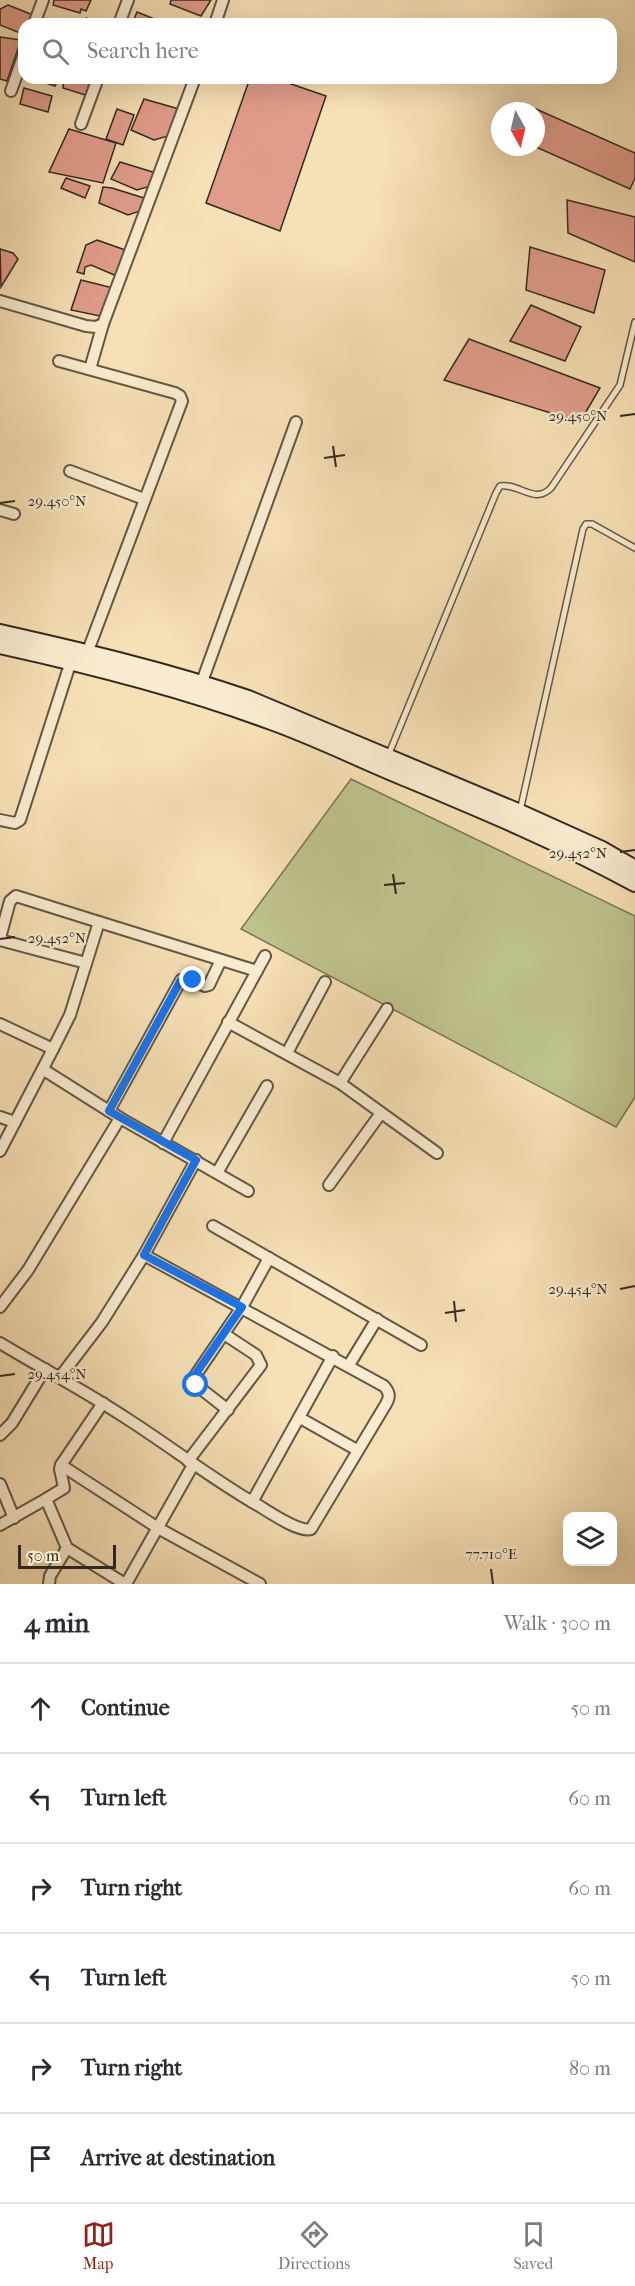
<!DOCTYPE html>
<meta charset="utf-8">
<style>
:root{--surface:#fff;--page:#f2f2f3;--text:#2b2b33;--muted:#7c7c81;--line:#e1e1e2;--accent:#8f2418}
body{margin:0;font-family:"IM FELL French Canon",serif;background:var(--page);color:var(--text)}
.controls{position:absolute;right:18px;bottom:18px;display:grid;overflow:hidden;border-radius:12px;box-shadow:0 6px 24px #0002}
.controls button{width:54px;height:54px;display:grid;place-items:center;padding:0;border:0;border-bottom:2px solid var(--line);background:var(--surface);color:var(--text);font:30px sans-serif}
.compass{position:absolute;left:491px;top:102px;width:54px;height:54px;border-radius:50%;background:var(--surface);box-shadow:0 6px 24px #0002;rotate:172deg}
.scale{position:absolute;left:18px;bottom:15px;width:98px;box-sizing:border-box;padding-left:6px;border:3px solid #342921;border-top:0;font-size:16px;line-height:21px;white-space:nowrap;color:#342921;-webkit-text-stroke:4px #f9ebcf;paint-order:stroke}
.stop{position:absolute;width:18px;height:18px;margin:-14px;border:4px solid #1a73e8;border-radius:50%;background:#fff}
.stop.end{background:#1a73e8;border-color:#fff;box-shadow:0 2px 6px #0008}
.list{margin:0;padding:0;list-style:none}
h2{display:flex;justify-content:space-between;align-items:center;height:78px;margin:0;padding:0 24px;font-size:26px}
h2 small{font-size:20px;font-weight:400;color:var(--muted)}
.list li{display:grid;grid-template-columns:39px 1fr auto;gap:18px;align-items:center;box-sizing:border-box;height:90px;padding:0 24px;border-top:2px solid var(--line)}
.list b{display:block;font-size:22px;white-space:nowrap}
.list em{font-size:20px;font-style:normal;color:var(--muted)}
.icon{flex:none;width:33px;height:33px;fill:none;stroke:currentColor;stroke-width:2;stroke-linecap:round;stroke-linejoin:round}
.map{position:relative;flex:none;width:635px;height:1584px;overflow:hidden}
.search{position:absolute;background:var(--surface);box-shadow:0 6px 24px #0002;left:18px;right:18px;top:18px;height:66px;display:flex;align-items:center;gap:15px;box-sizing:border-box;padding:0 21px;border-radius:18px;color:var(--muted);font-size:22px}
.sheet{height:618px;background:var(--surface)}
nav{display:flex;justify-content:space-around;align-items:center;box-sizing:border-box;height:84px;border-top:2px solid var(--line);background:var(--surface);font-size:16px;color:var(--muted)}
nav a{display:grid;justify-items:center;gap:3px}
nav .on{color:var(--accent)}
.map>svg:first-child{display:block}
</style>
<div class="map">
<svg width="635" height="1584" viewBox="0 0 635 1584">
<rect width="100%" height="100%" fill="#f6e0b5"/>
<filter id="stains"><feTurbulence type="fractalNoise" baseFrequency=".00333" numOctaves="4"/><feColorMatrix values="0 0 0 0 .2 0 0 0 0 .09 0 0 0 0 .02 0 0 0 .5 -.17"/></filter>
<radialGradient id="worn" r=".72"><stop offset=".6" stop-color="#630" stop-opacity="0"/><stop offset="1" stop-color="#630" stop-opacity=".3"/></radialGradient>
<!-- green -->
<path fill="#bec28c" stroke="#797656" stroke-width="1.5" d="M351 779 635 916V1097L616 1127 241 929Z"/>
<!-- building -->
<g fill="#e19d8c" stroke="#342921" stroke-width="1.5">
<path d="M54 0H91L86 11 81 9 80 13 53 5Z"/>
<path d="M171 0H211L201 16 170 4Z"/>
<path d="M8 5 33 15 29 24H24V30L20 33 0 25V9Z"/>
<path d="M137 12 167 24H132Z"/>
<path d="M86 18 105 24H84Z"/>
<path d="M0 37 21 40 7 81 0 79Z"/>
<path d="M30 78H59L55 86Z"/>
<path d="M64 78H93L90 89 85 95 63 88Z"/>
<path d="M250 78H274L326 96 280 231 206 203Z"/>
<path d="M24 88 52 96 48 112 20 104Z"/>
<path d="M144 99 179 109 168 136 154 140 131 130Z"/>
<path d="M117 109 134 115 123 145 106 139Z"/>
<path d="M536 109 635 153V178L630 189 536 147Z"/>
<path d="M69 129 116 143 103 183 49 172Z"/>
<path d="M120 162 156 173 151 186 137 190 111 179Z"/>
<path d="M66 178 90 186 85 198 61 188Z"/>
<path d="M103 187 112 188 147 199 140 211 128 215 99 203Z"/>
<path d="M567 200 635 217V262L568 233Z"/>
<path d="M97 240 128 251 119 277 91 265 85 267 84 274 77 272 86 245Z"/>
<path d="M530 247 605 270 594 313 526 290Z"/>
<path d="M0 249 13 253 18 259 1 287Z"/>
<path d="M81 280 113 288 100 316 71 310Z"/>
<path d="M531 305 581 327 565 361 510 341Z"/>
<path d="M469 339 600 388 580 422 444 380Z"/>
</g>
<g fill="none" stroke-linecap="round" stroke-linejoin="round">
<defs>
<g id="service">
<path d="M388 756 496 493 500 486C520 483 534 505 551 488L620 385 635 322"/>
<path d="M520 811 583 529 586 524H592L635 548"/>
</g>
<g id="minor">
<path d="M34 24 43 0"/>
<path d="M119 24 128 0"/>
<path d="M215 24 223 0"/>
<path d="M11 91 24 54"/>
<path d="M81 124 98 78"/>
<path d="M0 301 86 326 96 327 103 324 195 78"/>
<path d="M59 361 175 393 180 396 182 401 86 656"/>
<path d="M90 369 103 324"/>
<path d="M70 471 144 499"/>
<path d="M0 510 14 514"/>
<path d="M199 690 296 422"/>
<path d="M0 820 15 823 20 820 71 661"/>
<path d="M99 922 257 971"/>
<path d="M0 938 10 901 16 896 99 922 70 1015 53 1049"/>
<path d="M0 940 86 963"/>
<path d="M228 1022 340 1083 437 1153"/>
<path d="M0 1024 53 1049 0 1151"/>
<path d="M287 1053 325 982"/>
<path d="M44 1070 120 1118 248 1191"/>
<path d="M340 1083 387 1009"/>
<path d="M109 1111 181 980 187 978 205 986 209 985 221 960"/>
<path d="M0 1117 15 1122"/>
<path d="M163 1143 265 956"/>
<path d="M217 1173 267 1086"/>
<path d="M329 1185 381 1113"/>
<path d="M213 1226 421 1345"/>
<path d="M0 1307 28 1270 120 1118"/>
<path d="M0 1343C43 1369 87 1392 129 1420 171 1447 211 1478 254 1503 267 1510 298 1533 311 1529L386 1404C390 1397 390 1393 384 1386L144 1255"/>
<path d="M349 1365 377 1319"/>
<path d="M60 1377 102 1322 144 1255 196 1160"/>
<path d="M228 1410 196 1385 195 1376 242 1307 269 1258"/>
<path d="M300 1418 357 1450"/>
<path d="M0 1435 12 1423 45 1369"/>
<path d="M188 1461 261 1365 256 1355 224 1334"/>
<path d="M61 1465 158 1528 260 1584"/>
<path d="M0 1484 14 1518"/>
<path d="M252 1502 333 1356"/>
<path d="M0 1525 46 1499"/>
<path d="M67 1548 125 1584"/>
<path d="M49 1584 50 1576 67 1548 46 1499 64 1488 60 1469 61 1465 103 1403"/>
<path d="M126 1584 193 1465"/>
</g>
<g id="secondary">
<path d="M0 633C84 652 167 671 248 699L520 813 600 849 635 869"/>
<path d="M0 645C91 665 183 688 271 721 316 737 360 759 404 777 483 810 560 842 635 883"/>
</g>
</defs>
<!-- service casing -->
<use href="#service" stroke="#645746" stroke-width="8"/>
<!-- minor casing -->
<use href="#minor" stroke="#645746" stroke-width="14"/>
<!-- secondary casing -->
<use href="#secondary" stroke="#342921" stroke-width="20"/>
<!-- service -->
<use href="#service" stroke="#f9ebcf" stroke-width="5"/>
<!-- minor -->
<use href="#minor" stroke="#f9ebcf" stroke-width="10"/>
<!-- secondary -->
<use href="#secondary" stroke="#f9ebcf" stroke-width="16"/>
</g>
<g fill="none" stroke-linecap="round" stroke-linejoin="round">
<!-- route -->
<path stroke="#1a73e8" stroke-width="8" d="M193 980 187 978 181 980 109 1111 196 1160 144 1255 242 1307 197 1372 194 1380 196 1385"/>
</g>
<!-- ticks -->
<path fill="none" stroke="#342921" stroke-width="2" d="M620 416 635 414M333 446 336 467M324 458 345 455M0 503 15 501M620 852 635 850M393 874 396 894M384 885 405 883M0 939 15 937M620 1289 635 1286M454 1301 456 1322M445 1313 465 1310M0 1376 15 1374M491 1569 493 1584"/>
<g font-size="15" text-anchor="middle" fill="#342921" stroke="#f9ebcf" stroke-width="4.5" stroke-linejoin="round" paint-order="stroke">
<text x="578" y="421">29.450°N</text>
<text x="57" y="506">29.450°N</text>
<text x="578" y="858">29.452°N</text>
<text x="57" y="943">29.452°N</text>
<text x="578" y="1294">29.454°N</text>
<text x="57" y="1379">29.454°N</text>
<text x="491" y="1559">77.710°E</text>
</g>
<rect width="100%" height="100%" filter="url(#stains)"/>
<rect width="100%" height="100%" fill="url(#worn)"/>
</svg>
<div class="controls">
<button><svg class="icon" aria-label="layers" viewBox="0 0 24 24"><path d="M12 4l9 5-9 5-9-5zM3 14l9 5 9-5"/></svg></button>
</div>
<svg class="compass" viewBox="-18 -18 36 36"><path d="M0-13l5 13h-10z" fill="#e53935"/><path d="M0 13l5-13h-10z" fill="#7c7c81"/></svg>
<div class="scale">50 m</div>
<div class="stop" style="left:196px;top:1385px"></div>
<div class="stop end" style="left:193px;top:980px"></div>
<div class="search"><svg class="icon" aria-label="search" viewBox="0 0 24 24"><circle cx="10" cy="10" r="6"/><path d="M15 15l6 6"/></svg>Search here</div>
</div>
<section class="sheet">
<h2>4 min<small>Walk · 300 m</small></h2>
<ul class="list">
<li><svg class="icon" aria-label="ahead" viewBox="0 0 24 24"><path d="M12 20V5M6 11l6-6 6 6"/></svg><div><b>Continue</b></div><em>50 m</em></li>
<li><svg class="icon" aria-label="left" viewBox="0 0 24 24"><path d="M17 20v-9H6M10 6l-5 5 5 5"/></svg><div><b>Turn left</b></div><em>60 m</em></li>
<li><svg class="icon" aria-label="right" viewBox="0 0 24 24"><path d="M7 20v-9h11M14 6l5 5-5 5"/></svg><div><b>Turn right</b></div><em>60 m</em></li>
<li><svg class="icon" aria-label="left" viewBox="0 0 24 24"><path d="M17 20v-9H6M10 6l-5 5 5 5"/></svg><div><b>Turn left</b></div><em>50 m</em></li>
<li><svg class="icon" aria-label="right" viewBox="0 0 24 24"><path d="M7 20v-9h11M14 6l5 5-5 5"/></svg><div><b>Turn right</b></div><em>80 m</em></li>
<li><svg class="icon" aria-label="arrive" viewBox="0 0 24 24"><path d="M6 21V4h12l-3 4 3 4H6"/></svg><div><b>Arrive at destination</b></div></li>
</ul>
</section>
<nav>
<a class="on"><svg class="icon" aria-label="map" viewBox="0 0 24 24"><path d="M3 6l6-2 6 2 6-2v14l-6 2-6-2-6 2zM9 4v14M15 6v14"/></svg>Map</a>
<a><svg class="icon" aria-label="directions" viewBox="0 0 24 24"><path d="M12 3l9 9-9 9-9-9zM9 14v-3h6M13 9l2 2-2 2"/></svg>Directions</a>
<a><svg class="icon" aria-label="saved" viewBox="0 0 24 24"><path d="M7 4h10v16l-5-4-5 4z"/></svg>Saved</a>
</nav>
